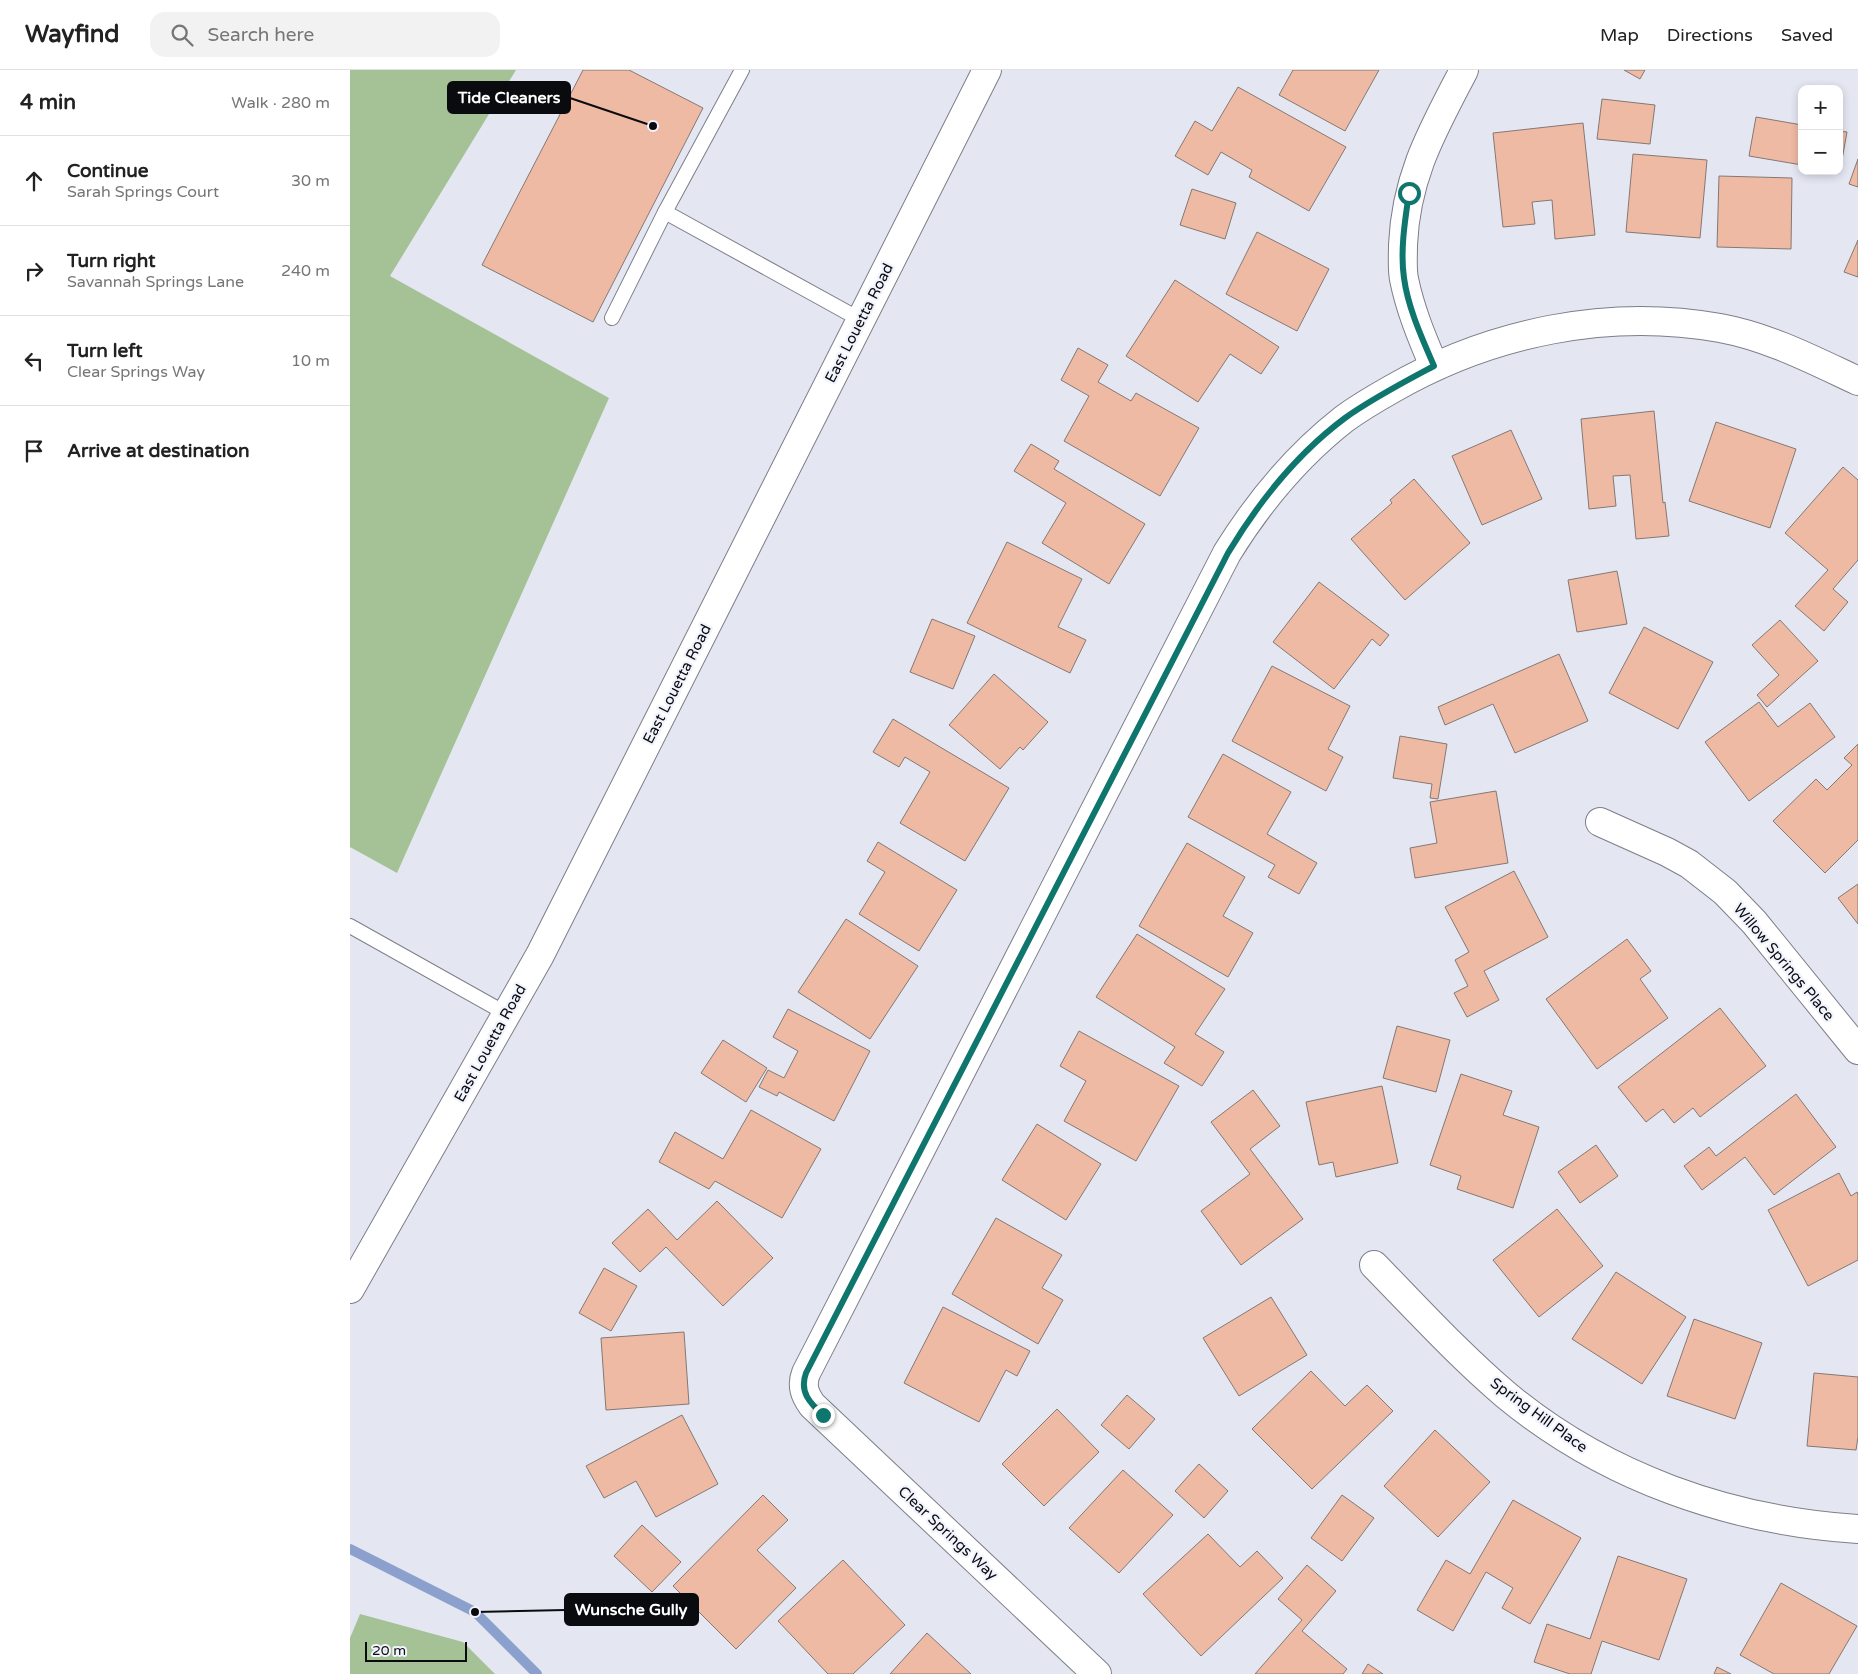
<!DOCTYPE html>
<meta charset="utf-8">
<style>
:root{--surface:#fff;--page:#f2f2f2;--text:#222;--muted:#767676;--line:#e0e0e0}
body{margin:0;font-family:"Varela Round",sans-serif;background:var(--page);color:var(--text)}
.controls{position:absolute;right:15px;top:15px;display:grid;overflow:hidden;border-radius:10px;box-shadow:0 2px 8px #0003}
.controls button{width:45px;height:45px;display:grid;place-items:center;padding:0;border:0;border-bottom:1px solid var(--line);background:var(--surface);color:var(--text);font:25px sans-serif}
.scale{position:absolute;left:15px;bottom:12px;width:102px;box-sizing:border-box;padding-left:5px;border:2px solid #0a0b0f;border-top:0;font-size:14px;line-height:18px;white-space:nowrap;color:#0a0b0f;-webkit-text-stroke:4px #f2f4fd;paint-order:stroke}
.stop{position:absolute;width:15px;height:15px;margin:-11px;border:4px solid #0f766e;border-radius:50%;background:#fff}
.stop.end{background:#0f766e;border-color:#fff;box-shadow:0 1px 5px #0008}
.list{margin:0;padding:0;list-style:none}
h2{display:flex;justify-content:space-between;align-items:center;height:65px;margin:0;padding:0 20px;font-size:21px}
h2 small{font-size:16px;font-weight:400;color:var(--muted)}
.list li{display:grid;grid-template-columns:32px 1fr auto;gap:15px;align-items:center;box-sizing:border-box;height:90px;padding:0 20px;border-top:1px solid var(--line)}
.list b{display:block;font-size:19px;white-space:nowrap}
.list p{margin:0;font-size:16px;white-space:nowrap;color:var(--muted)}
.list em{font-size:16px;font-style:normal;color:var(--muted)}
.icon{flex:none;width:28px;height:28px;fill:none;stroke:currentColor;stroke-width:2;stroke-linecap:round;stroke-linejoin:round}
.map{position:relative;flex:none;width:1508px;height:1604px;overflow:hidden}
header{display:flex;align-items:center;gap:30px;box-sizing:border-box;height:70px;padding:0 25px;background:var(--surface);border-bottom:1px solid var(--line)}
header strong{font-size:24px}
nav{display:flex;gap:28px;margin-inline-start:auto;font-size:18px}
.search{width:350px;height:45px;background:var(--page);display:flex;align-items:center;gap:12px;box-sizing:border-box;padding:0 18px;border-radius:15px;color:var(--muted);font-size:19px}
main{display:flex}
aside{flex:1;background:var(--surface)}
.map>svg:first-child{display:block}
</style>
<header>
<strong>Wayfind</strong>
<div class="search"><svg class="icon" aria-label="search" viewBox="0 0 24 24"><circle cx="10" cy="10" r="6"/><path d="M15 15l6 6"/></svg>Search here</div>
<nav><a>Map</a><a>Directions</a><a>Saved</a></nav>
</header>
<main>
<aside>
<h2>4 min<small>Walk · 280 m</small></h2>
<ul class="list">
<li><svg class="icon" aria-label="ahead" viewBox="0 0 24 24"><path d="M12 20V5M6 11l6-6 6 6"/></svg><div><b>Continue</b><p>Sarah Springs Court</p></div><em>30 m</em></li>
<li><svg class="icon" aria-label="right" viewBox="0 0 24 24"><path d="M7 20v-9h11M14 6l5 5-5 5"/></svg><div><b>Turn right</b><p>Savannah Springs Lane</p></div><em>240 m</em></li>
<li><svg class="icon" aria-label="left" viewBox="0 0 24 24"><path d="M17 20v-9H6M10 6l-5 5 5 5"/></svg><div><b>Turn left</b><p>Clear Springs Way</p></div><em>10 m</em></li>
<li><svg class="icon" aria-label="arrive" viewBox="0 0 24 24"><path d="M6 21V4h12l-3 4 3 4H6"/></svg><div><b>Arrive at destination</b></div></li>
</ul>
</aside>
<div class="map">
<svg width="1508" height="1604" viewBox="0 0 1508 1604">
<rect width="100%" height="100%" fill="#e4e7f2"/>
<!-- forest -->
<g fill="#a5c297">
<path d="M0 0H166L40 206 259 328 47 803 0 777Z"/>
<path d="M10 1544 113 1572 145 1604H0V1568Z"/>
</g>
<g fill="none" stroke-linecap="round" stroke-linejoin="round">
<!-- stream -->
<path stroke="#8ba0cc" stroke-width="10" d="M0 1479 125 1542 187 1604"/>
</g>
<!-- building -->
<g fill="#efbaa4" stroke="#847874">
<path d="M233 0H279L353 38 243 252 132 195Z"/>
<path d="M943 0H1029L995 61 929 25Z"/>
<path d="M1274 0H1295L1290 9Z"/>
<path d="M888 17 996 77 959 141 899 107 902 100 871 82 858 105 825 86 845 51 862 61Z"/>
<path d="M1252 29 1305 35 1300 74 1247 69Z"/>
<path d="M1406 47 1452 55V95L1399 86Z"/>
<path d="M1233 53 1245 165 1205 169 1202 130 1182 132 1185 154 1153 157 1143 63Z"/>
<path d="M1489 61 1497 62 1490 101H1489Z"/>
<path d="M1283 84 1357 90 1350 168 1276 162Z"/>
<path d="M1508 89V117L1499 114Z"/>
<path d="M1369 106 1442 108 1441 179 1367 177Z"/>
<path d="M842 119 886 133 875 169 830 155Z"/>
<path d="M907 162 979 199 947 261 876 224Z"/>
<path d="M1508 170V207L1494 202Z"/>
<path d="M825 210 929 277 911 304 880 284 848 332 776 286Z"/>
<path d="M728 278 758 295 748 312 781 331 786 323 849 358 810 426 714 371 739 326 711 310Z"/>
<path d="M1304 341 1313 433 1315 432 1319 466 1286 469 1280 405 1263 406 1266 436 1239 439 1231 349Z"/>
<path d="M1366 352 1446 379 1420 458 1339 431Z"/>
<path d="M1161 360 1192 429 1132 455 1102 386Z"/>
<path d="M681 374 709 391 704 399 795 454 759 514 692 473 716 433 664 401Z"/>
<path d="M1493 397 1508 410V490L1483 519 1498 532 1474 561 1445 536 1478 500 1435 463Z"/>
<path d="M1064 409 1120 473 1055 530 1001 469 1042 433 1040 430Z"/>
<path d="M657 472 732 509 708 557 736 570 720 603 617 553Z"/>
<path d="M1267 501 1277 554 1227 562 1218 510Z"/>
<path d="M969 512 1039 565 1030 576 1022 569 984 619 923 572Z"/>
<path d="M582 549 625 566 603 619 560 602Z"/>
<path d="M1430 550 1468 591 1417 637 1407 625 1429 605 1402 575Z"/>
<path d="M1294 557 1363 592 1328 659 1259 623Z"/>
<path d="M1209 584 1238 651 1165 683 1143 634 1095 655 1088 637Z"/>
<path d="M922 596 1000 636 978 679 993 687 976 721 882 671Z"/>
<path d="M644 604 698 652 673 680 670 677 650 699 599 655Z"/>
<path d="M1409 632 1428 657 1460 633 1485 667 1399 731 1355 672Z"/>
<path d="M543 649 659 718 615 791 550 753 580 702 555 687 549 697 523 682Z"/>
<path d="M1050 666 1097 674 1088 729 1080 728 1082 714 1043 708Z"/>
<path d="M1508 674V770L1475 803 1423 751 1466 709 1477 720 1502 695 1494 688Z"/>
<path d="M873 684 941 722 917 764 967 793 949 824 918 807 925 795 838 747Z"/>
<path d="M1146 721 1158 793 1065 808 1060 778 1087 773 1080 732Z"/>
<path d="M528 772 607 820 569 881 509 844 535 802 517 791Z"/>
<path d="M837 773 895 807 873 846 903 863 878 907 789 856Z"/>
<path d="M1164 801 1198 867 1134 901 1149 930 1117 947 1104 923 1118 916 1105 890 1119 882 1095 837Z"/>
<path d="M1508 814V854L1488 828Z"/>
<path d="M496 849 568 896 520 969 448 922Z"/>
<path d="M787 864 875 919 845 964 874 982 852 1016 814 993 825 977 746 927Z"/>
<path d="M1277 869 1301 901 1290 909 1318 948 1247 999 1196 929Z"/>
<path d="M1370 938 1416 996 1350 1047 1343 1038 1324 1053 1313 1039 1296 1052 1268 1017Z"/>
<path d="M438 939 520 981 484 1051 429 1022 427 1026 409 1017 418 1000 434 1008 448 981 423 967Z"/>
<path d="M1047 956 1100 970 1086 1022 1033 1008Z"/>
<path d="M729 961 829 1016 786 1091 714 1051 736 1011 710 996Z"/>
<path d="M373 970 417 998 396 1032 351 1003Z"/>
<path d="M1111 1004 1162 1021 1153 1045 1189 1057 1163 1138 1107 1119 1111 1106 1080 1095Z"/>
<path d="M1032 1016 1048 1093 986 1107 983 1092 969 1095 956 1032Z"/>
<path d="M903 1020 930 1056 900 1079 953 1149 891 1195 851 1141 900 1104 861 1052Z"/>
<path d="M1446 1024 1486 1077 1424 1125 1395 1087 1352 1120 1334 1096 1359 1077 1366 1086Z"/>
<path d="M401 1040 471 1079 432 1148 365 1111 359 1119 309 1092 325 1062 373 1089Z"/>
<path d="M687 1054 751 1094 716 1150 652 1110Z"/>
<path d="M1246 1075 1268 1106 1230 1133 1208 1102Z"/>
<path d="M1489 1103 1501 1126 1507 1122 1508 1125V1190L1458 1216 1418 1140Z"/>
<path d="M367 1131 423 1188 373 1236 316 1177 290 1202 262 1173 298 1139 327 1170Z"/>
<path d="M1207 1139 1253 1196 1189 1247 1143 1190Z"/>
<path d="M646 1148 712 1185 692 1218 713 1230 688 1274 602 1224Z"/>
<path d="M254 1198 287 1216 261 1261 229 1243Z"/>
<path d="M1266 1202 1336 1247 1292 1314 1222 1269Z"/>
<path d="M921 1227 957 1285 889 1326 853 1268Z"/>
<path d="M593 1237 680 1281 667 1306 656 1300 629 1352 554 1313Z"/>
<path d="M1344 1249 1412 1273 1385 1349 1317 1326Z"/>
<path d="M334 1262 339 1334 256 1340 251 1268Z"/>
<path d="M961 1301 995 1336 1017 1315 1043 1341 962 1419 902 1359Z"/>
<path d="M1464 1303 1508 1307V1367L1506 1380 1457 1376Z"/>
<path d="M777 1325 805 1349 779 1379 751 1355Z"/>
<path d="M707 1339 749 1382 694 1436 652 1394Z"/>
<path d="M332 1345 368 1414 306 1447 286 1411 254 1428 236 1396Z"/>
<path d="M1085 1360 1140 1412 1088 1467 1034 1416Z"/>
<path d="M849 1394 878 1421 854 1448 825 1421Z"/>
<path d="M773 1400 823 1445 769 1503 719 1458Z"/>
<path d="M413 1425 438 1450 407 1480 446 1518 386 1579 323 1516Z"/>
<path d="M992 1425 1024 1448 992 1491 961 1468Z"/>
<path d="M1163 1430 1231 1468 1180 1554 1152 1538 1163 1518 1136 1502 1103 1561 1067 1540 1096 1490 1120 1504Z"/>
<path d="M292 1455 331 1492 302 1522 264 1486Z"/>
<path d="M858 1464 890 1497 907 1481 933 1508 851 1586 793 1524Z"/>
<path d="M1268 1486 1337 1509 1309 1590 1252 1571 1241 1604H1220L1184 1592 1197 1554 1240 1569Z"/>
<path d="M493 1490 555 1555 503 1604H478L428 1551Z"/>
<path d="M957 1495 986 1521 952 1561 997 1599 993 1604H905L952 1550 928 1529Z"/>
<path d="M1431 1513 1507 1556 1479 1604H1424L1390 1585Z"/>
<path d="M577 1563 621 1604H540Z"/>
<path d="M1018 1594 1033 1604H1012Z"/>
<path d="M1367 1597 1381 1604H1364Z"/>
</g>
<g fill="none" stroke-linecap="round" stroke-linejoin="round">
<defs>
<g id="lane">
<path d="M315 142 511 250"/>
<path d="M262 248 315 142 392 0"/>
<path d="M0 856 157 944"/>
</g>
<g id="street">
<path d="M1084 296C1072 268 1060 239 1054 209 1052 199 1053 186 1053 175 1056 105 1083 60 1114 0"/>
<path d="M1250 752 1317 782 1339 794 1375 822 1404 852 1508 980"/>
<path d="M1024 1195C1067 1239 1109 1285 1156 1325 1255 1407 1380 1451 1508 1459"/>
<path d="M747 1604 462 1335C455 1325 451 1316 456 1303L877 483C908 433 948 385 994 349 1009 338 1026 328 1042 319 1141 262 1258 238 1370 258 1419 267 1463 290 1508 311"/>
</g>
<path id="secondary" d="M0 1219 190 885 637 0"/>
</defs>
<!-- lane casing -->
<use href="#lane" stroke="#7c7e89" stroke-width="16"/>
<!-- street casing -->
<use href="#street" stroke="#7c7e89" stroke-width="30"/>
<!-- secondary casing -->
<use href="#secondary" stroke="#7c7e89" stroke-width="30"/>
<!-- lane -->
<use href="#lane" stroke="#fff" stroke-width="14"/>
<!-- street -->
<use href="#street" stroke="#fff" stroke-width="28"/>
<!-- secondary -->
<use href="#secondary" stroke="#fff" stroke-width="28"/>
</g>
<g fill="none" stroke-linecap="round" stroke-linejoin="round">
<!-- route -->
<path stroke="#0f766e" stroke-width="6" d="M473 1345C460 1333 449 1322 456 1303L878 483C908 433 948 383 995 348 1023 328 1054 312 1084 296 1072 268 1058 238 1054 208 1050 181 1055 150 1059 123"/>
</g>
<g text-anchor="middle" stroke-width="4.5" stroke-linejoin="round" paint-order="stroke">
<!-- street labels -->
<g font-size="15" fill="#0a0b0f" stroke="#f2f4fd">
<text transform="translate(509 253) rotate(-63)" y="5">East Louetta Road</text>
<text transform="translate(327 614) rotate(-63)" y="5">East Louetta Road</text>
<text transform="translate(1434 892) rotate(50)" y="5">Willow Springs Place</text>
<text transform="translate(140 973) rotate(-61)" y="5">East Louetta Road</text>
<text transform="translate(1189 1345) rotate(36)" y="5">Spring Hill Place</text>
<text transform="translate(598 1463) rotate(43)" y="5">Clear Springs Way</text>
</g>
</g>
<!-- callouts -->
<path fill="none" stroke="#0a0b0f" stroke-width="2" d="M303 56L220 28M125 1542L215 1540"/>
<g fill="#0a0b0f" stroke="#f2f4fd" stroke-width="2">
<circle cx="303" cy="56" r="5"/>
<circle cx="125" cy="1542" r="5"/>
</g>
<g fill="#0a0b0f" stroke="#0a0b0f" stroke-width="2">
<rect x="98" y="12" width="122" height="31" rx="5"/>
<rect x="215" y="1524" width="133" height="31" rx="5"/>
</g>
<g font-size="16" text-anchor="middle" font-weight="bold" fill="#fff">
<text x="159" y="33">Tide Cleaners</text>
<text x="281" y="1545">Wunsche Gully</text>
</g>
</svg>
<div class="controls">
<button>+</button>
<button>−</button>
</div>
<div class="scale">20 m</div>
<div class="stop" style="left:1059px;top:123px"></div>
<div class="stop end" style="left:473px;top:1345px"></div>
</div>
</main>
